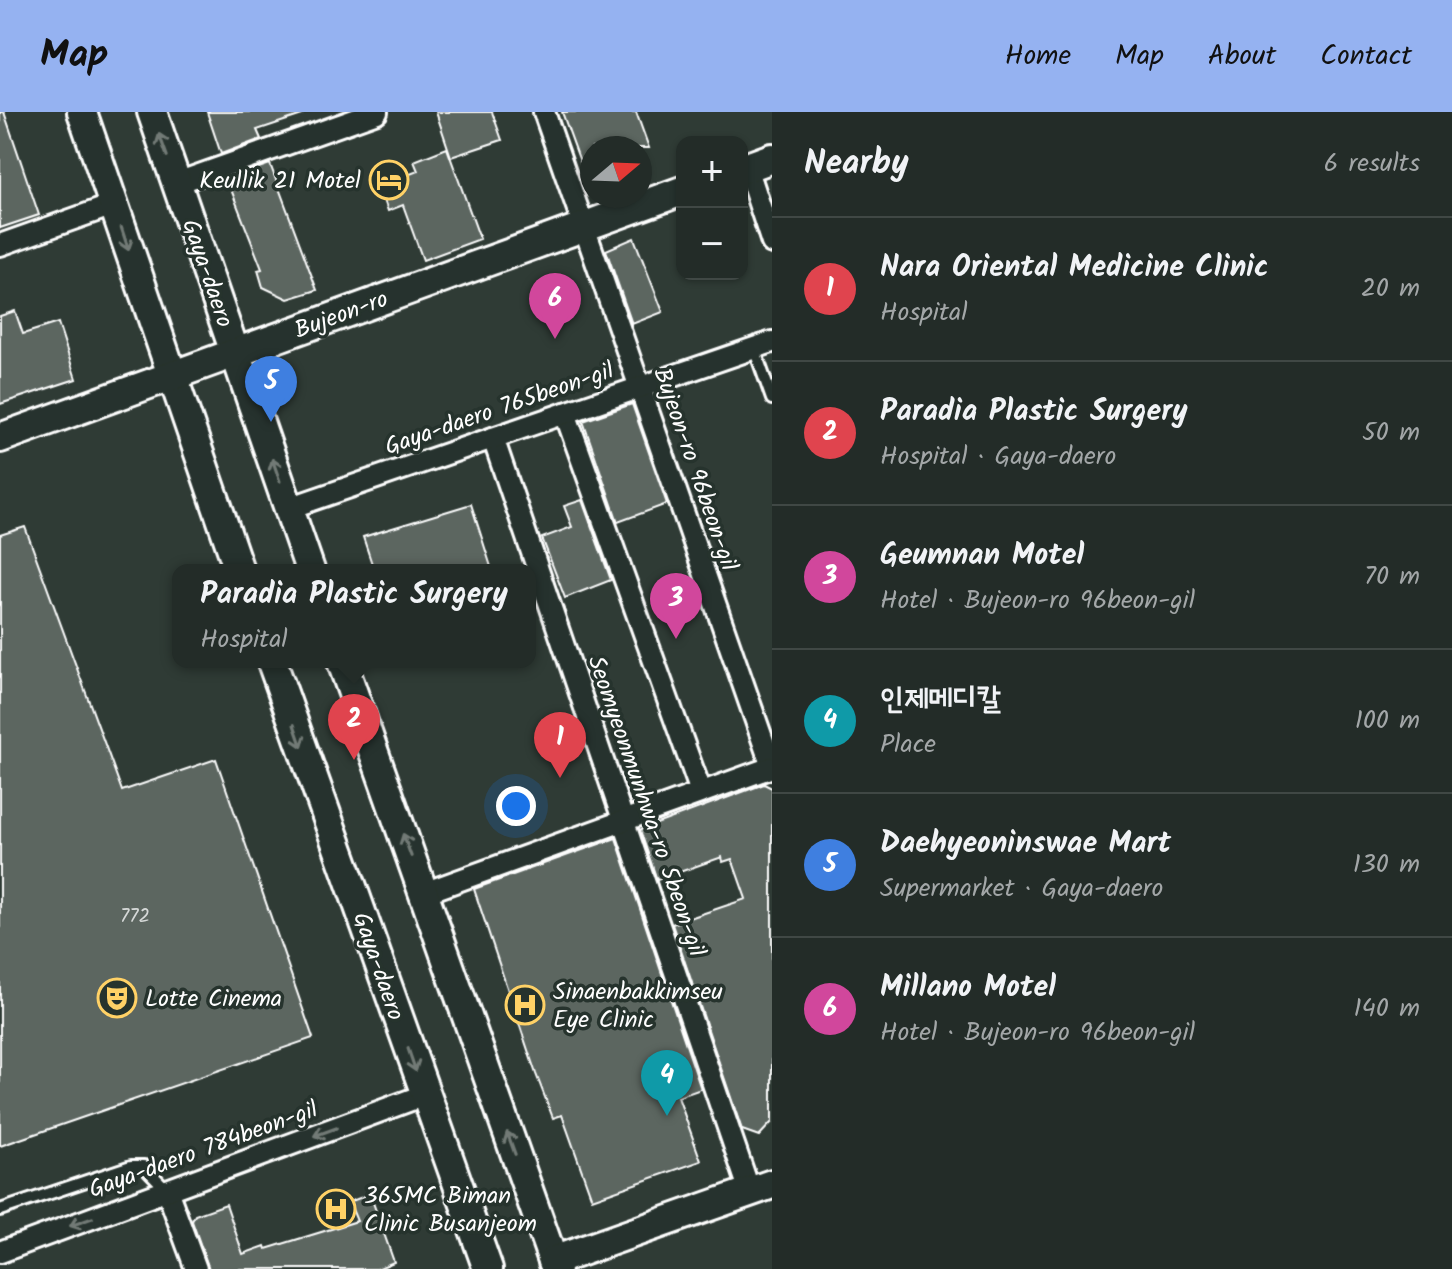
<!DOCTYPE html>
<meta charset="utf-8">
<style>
:root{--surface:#232c28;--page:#2b3430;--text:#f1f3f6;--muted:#a3a7a8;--line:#404845;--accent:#95b2f1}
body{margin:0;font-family:Kalam,"Poor Story",sans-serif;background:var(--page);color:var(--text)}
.controls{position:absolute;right:24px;top:24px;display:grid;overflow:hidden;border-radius:16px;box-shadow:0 2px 6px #0004}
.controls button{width:72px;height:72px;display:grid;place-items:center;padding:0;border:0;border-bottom:2px solid var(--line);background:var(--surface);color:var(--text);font:40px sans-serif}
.compass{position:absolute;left:580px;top:24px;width:72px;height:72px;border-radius:50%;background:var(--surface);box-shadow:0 2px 6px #0004;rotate:71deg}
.you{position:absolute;left:516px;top:694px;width:28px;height:28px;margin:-20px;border:6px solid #fff;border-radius:50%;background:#1a73e8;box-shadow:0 0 0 12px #1a73e833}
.badge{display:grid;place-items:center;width:52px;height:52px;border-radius:50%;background:var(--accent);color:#fff;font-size:26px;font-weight:700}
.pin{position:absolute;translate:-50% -66px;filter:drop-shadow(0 2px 4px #0008)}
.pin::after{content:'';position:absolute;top:42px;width:28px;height:24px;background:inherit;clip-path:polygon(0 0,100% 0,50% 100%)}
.popup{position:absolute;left:172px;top:452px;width:364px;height:104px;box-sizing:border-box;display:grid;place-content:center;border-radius:16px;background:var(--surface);filter:drop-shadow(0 2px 6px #0005);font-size:26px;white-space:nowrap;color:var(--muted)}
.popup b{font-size:30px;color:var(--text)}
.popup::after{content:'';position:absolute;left:50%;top:100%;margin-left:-16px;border:16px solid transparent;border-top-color:var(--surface)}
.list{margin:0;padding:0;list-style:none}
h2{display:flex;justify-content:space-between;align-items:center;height:104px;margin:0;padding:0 32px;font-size:34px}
h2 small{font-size:26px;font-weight:400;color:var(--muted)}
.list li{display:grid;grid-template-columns:52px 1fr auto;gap:24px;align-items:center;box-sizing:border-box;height:144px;padding:0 32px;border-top:2px solid var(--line)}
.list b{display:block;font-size:30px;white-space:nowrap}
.list p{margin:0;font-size:26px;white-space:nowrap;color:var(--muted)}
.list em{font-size:26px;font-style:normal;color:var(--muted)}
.map{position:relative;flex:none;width:772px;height:1157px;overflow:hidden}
header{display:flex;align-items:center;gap:48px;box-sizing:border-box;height:112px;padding:0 40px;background:var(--accent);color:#111}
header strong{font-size:38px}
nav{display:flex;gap:44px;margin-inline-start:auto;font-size:28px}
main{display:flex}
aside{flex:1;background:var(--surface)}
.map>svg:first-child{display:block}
</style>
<header>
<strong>Map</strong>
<nav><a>Home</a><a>Map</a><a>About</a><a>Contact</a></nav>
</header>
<main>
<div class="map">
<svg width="772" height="1157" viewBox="0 0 772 1157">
<rect width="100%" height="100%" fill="#2f3b35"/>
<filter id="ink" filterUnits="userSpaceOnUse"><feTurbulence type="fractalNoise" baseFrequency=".0125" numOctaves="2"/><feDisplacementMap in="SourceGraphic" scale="16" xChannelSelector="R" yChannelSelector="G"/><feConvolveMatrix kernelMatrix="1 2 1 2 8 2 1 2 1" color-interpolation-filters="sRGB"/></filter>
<g filter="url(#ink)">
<!-- building -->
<g fill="#5b6661" stroke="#fff" stroke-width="2">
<path d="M0 0H4L39 103 0 116Z"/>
<path d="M207 0H301L302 3 257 18 261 27 221 42Z"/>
<path d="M436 0H492L502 28 451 45Z"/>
<path d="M562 0H636L649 36H592V77H590Z"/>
<path d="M447 36 480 127 423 148 403 93 388 99 379 74 418 59 414 49Z"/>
<path d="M270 52 317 178 288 187 263 175 258 158 262 157 227 67Z"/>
<path d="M634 126 663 200 632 212 606 138Z"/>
<path d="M15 199 23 222 58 211 76 267 0 292V204Z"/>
<path d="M632 292 667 392 618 410 583 309Z"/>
<path d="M582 388 611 468 565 486 542 426 572 415 564 394Z"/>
<path d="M471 392 492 458H374L363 425Z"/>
<path d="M25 415 122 679 216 647 313 926 0 1034V423Z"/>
<path d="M764 672 772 676V1010L759 1024 742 1018 672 812 746 787 732 747 723 750 722 745 657 768 640 718Z"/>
<path d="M616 726 701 977 678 985 701 1049 592 1087 562 1003 553 1006 536 962 474 777Z"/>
<path d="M370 1082 394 1150 377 1157H209L192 1109 195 1103 226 1092 243 1142 265 1134 266 1137 357 1109 349 1090Z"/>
</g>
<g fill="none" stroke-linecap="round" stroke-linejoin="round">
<defs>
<g id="service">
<path d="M754 236 772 287"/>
<path d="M0 1098 131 1054H144L167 1078"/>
</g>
<g id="minor">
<path d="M544 0 772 655"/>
<path d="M747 55 772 131"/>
<path d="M177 71 377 0"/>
<path d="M0 133 113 93"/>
<path d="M565 301 701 680"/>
<path d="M493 326 750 1080"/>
<path d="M289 396 772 230"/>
<path d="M424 781 772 655"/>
<path d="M167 1078 196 1157"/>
<path d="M0 1140 424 983"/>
</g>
<g id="secondary">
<path d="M82 0 239 458"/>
<path d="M152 0 310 458"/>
<path d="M742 57 772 46"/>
<path d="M0 326 682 79"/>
<path d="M272 550 488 1157"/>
<path d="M342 550 556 1157"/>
<path d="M553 1149 772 1072"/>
</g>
</defs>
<!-- service casing -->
<use href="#service" stroke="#fff" stroke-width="16"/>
<!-- minor casing -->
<use href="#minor" stroke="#fff" stroke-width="26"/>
<!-- secondary casing -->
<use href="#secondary" stroke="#fff" stroke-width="34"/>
<!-- service -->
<use href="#service" stroke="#26332d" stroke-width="10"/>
<!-- minor -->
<use href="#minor" stroke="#26332d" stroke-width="20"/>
<!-- secondary -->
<use href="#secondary" stroke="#26332d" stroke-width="28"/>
</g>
<!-- one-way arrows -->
<defs><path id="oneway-shaft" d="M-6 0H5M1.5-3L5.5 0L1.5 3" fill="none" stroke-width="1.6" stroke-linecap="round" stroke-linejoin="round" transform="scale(2)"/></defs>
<g stroke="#727a76">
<use href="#oneway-shaft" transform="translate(163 33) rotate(-110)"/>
<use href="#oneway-shaft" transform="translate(125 127) rotate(72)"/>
<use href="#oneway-shaft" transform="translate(276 358) rotate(-109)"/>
<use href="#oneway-shaft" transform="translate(298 624) rotate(71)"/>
<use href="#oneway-shaft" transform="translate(407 733) rotate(-110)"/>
<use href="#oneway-shaft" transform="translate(412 948) rotate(71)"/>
<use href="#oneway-shaft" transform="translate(325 1020) rotate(160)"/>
<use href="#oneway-shaft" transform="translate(511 1031) rotate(-110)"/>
<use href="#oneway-shaft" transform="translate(81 1110) rotate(160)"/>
</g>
</g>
<!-- icons -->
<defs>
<symbol id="hotel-ring" viewBox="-11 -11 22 22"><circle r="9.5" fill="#26332d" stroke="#ffd166" stroke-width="1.5"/><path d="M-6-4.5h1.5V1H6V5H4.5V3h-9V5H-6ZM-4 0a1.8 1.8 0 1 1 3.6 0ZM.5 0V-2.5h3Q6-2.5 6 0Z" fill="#ffd166"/></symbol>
<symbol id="theatre-ring" viewBox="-11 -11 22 22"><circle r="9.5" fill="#26332d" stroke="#ffd166" stroke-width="1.5"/><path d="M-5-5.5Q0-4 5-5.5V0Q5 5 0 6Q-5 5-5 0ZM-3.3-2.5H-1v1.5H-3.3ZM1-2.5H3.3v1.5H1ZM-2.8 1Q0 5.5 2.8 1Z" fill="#ffd166"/></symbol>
<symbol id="hospital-ring" viewBox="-11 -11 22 22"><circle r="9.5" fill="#26332d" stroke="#ffd166" stroke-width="1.5"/><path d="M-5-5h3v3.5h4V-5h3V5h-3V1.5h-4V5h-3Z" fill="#ffd166"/></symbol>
</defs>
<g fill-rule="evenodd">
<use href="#hotel-ring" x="367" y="46" width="44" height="44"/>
<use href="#theatre-ring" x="95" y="864" width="44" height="44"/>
<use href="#hospital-ring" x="503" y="871" width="44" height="44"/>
<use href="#hospital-ring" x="314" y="1075" width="44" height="44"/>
</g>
<g text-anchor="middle" stroke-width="7" stroke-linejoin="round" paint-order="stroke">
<!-- number labels -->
<g font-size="20" fill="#d6d9d8">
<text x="135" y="810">772</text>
</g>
<!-- poi labels -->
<g font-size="24" fill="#fff" stroke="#26332d" text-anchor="start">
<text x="361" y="76" text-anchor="end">Keullik 21 Motel</text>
<text x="553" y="887">Sinaenbakkimseu<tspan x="553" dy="28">Eye Clinic</tspan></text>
<text x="145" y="894">Lotte Cinema</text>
<text x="364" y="1091">365MC Biman<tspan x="364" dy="28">Clinic Busanjeom</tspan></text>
</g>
<!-- street labels -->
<g font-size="24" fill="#fff" stroke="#26332d">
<text transform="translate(208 161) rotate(71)" y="8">Gaya-daero</text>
<text transform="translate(341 202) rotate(-20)" y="8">Bujeon-ro</text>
<text transform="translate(499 296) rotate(-19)" y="8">Gaya-daero 765beon-gil</text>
<text transform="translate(696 357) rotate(71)" y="8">Bujeon-ro 96beon-gil</text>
<text transform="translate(647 694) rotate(71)" y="8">Seomyeonmunhwa-ro 5beon-gil</text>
<text transform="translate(379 854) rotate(71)" y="8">Gaya-daero</text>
<text transform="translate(203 1037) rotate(-20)" y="8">Gaya-daero 784beon-gil</text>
</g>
</g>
</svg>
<div class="controls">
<button>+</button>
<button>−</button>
</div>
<svg class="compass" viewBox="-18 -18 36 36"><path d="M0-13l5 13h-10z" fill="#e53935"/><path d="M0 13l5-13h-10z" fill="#a3a7a8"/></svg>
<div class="you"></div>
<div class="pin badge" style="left:560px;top:666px;background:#e0444e">1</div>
<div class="pin badge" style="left:354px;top:648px;background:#e0444e">2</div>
<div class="popup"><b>Paradia Plastic Surgery</b>Hospital</div>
<div class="pin badge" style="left:676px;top:527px;background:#d1479c">3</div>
<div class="pin badge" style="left:667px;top:1004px;background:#0f9aa8">4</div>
<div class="pin badge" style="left:271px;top:310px;background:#3f7fe0">5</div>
<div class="pin badge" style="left:555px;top:227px;background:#d1479c">6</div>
</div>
<aside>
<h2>Nearby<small>6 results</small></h2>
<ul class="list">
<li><span class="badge" style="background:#e0444e">1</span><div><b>Nara Oriental Medicine Clinic</b><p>Hospital</p></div><em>20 m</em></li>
<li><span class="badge" style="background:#e0444e">2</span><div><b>Paradia Plastic Surgery</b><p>Hospital · Gaya-daero</p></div><em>50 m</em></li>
<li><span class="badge" style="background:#d1479c">3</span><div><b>Geumnan Motel</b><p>Hotel · Bujeon-ro 96beon-gil</p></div><em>70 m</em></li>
<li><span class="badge" style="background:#0f9aa8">4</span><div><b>인제메디칼</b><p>Place</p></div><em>100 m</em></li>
<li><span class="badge" style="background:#3f7fe0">5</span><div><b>Daehyeoninswae Mart</b><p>Supermarket · Gaya-daero</p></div><em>130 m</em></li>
<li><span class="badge" style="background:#d1479c">6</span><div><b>Millano Motel</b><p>Hotel · Bujeon-ro 96beon-gil</p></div><em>140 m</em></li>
</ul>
</aside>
</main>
